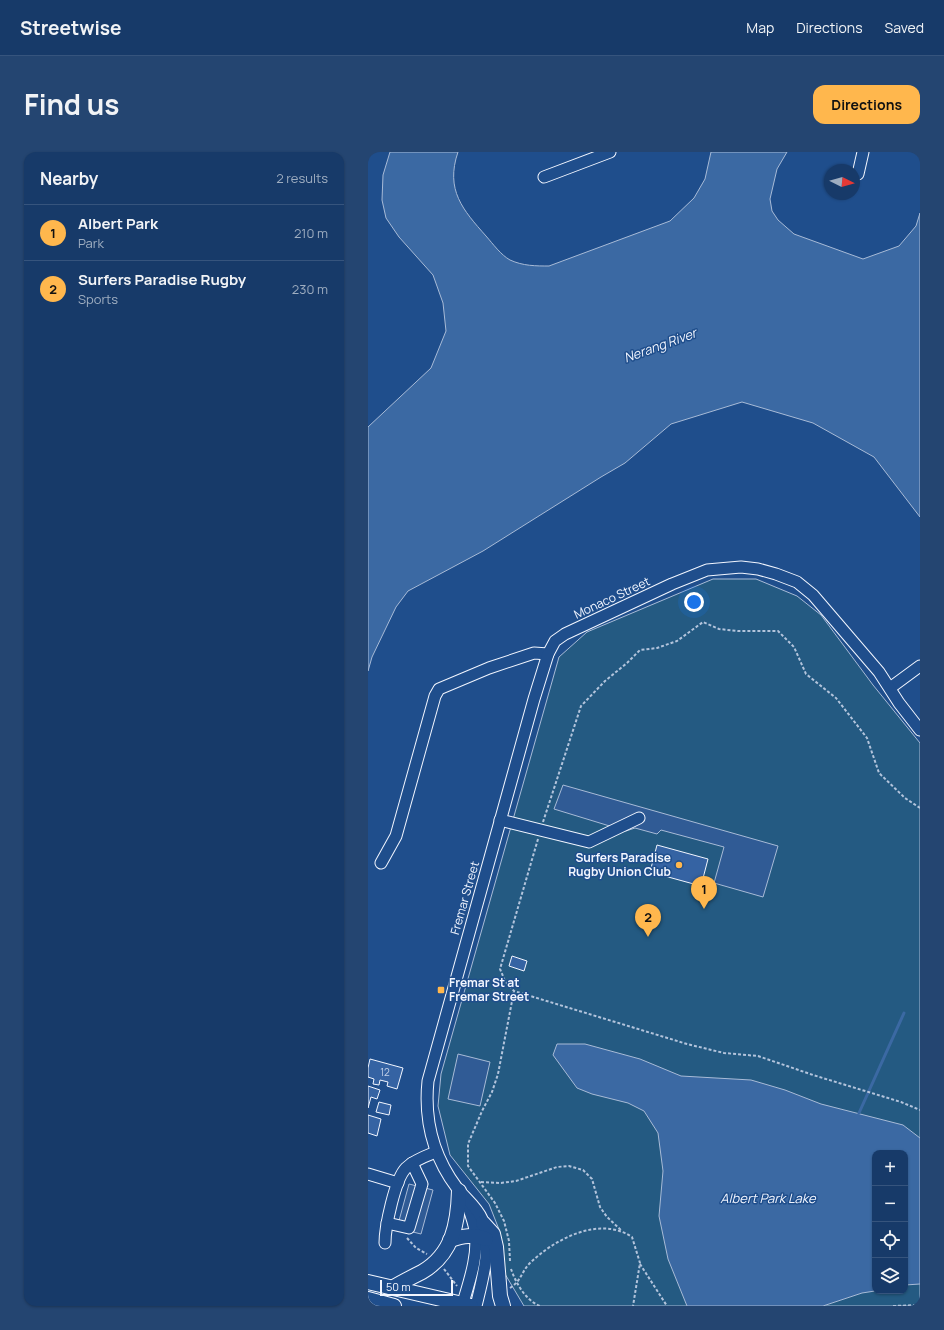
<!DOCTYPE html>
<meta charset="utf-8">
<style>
:root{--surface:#173a69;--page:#244571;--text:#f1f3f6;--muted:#9eadc0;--line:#36547d;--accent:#ffb74d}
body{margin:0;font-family:Manrope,sans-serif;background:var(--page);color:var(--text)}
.controls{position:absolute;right:12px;bottom:12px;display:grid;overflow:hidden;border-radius:8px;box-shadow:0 1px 3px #0004}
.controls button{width:36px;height:36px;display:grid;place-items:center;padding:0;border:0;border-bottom:1px solid var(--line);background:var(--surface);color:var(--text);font:20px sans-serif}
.compass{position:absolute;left:456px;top:12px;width:36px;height:36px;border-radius:50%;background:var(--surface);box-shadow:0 1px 3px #0004;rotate:95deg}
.scale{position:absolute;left:12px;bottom:10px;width:73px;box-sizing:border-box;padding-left:4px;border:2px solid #f2f6ff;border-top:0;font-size:11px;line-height:14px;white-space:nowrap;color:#f2f6ff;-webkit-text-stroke:3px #1f4e8c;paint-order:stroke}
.you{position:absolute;left:326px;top:450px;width:14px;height:14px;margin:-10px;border:3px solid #fff;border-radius:50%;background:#1a73e8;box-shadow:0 0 0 6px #1a73e833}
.badge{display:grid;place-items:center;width:26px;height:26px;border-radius:50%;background:var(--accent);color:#111;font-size:13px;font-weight:700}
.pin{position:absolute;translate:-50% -33px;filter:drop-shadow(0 1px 2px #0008)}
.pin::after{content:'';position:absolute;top:21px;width:14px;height:12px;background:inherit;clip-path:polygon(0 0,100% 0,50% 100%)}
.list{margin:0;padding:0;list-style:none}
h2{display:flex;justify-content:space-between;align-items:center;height:52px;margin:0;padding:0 16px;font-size:17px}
h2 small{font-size:13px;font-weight:400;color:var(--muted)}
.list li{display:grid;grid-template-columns:26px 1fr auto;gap:12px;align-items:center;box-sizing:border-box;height:56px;padding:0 16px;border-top:1px solid var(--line)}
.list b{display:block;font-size:15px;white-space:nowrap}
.list p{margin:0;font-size:13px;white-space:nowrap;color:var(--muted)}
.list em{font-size:13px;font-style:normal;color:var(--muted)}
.icon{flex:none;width:22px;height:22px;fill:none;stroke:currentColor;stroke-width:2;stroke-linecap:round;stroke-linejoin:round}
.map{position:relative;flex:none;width:552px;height:1154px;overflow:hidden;border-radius:12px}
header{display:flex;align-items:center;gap:24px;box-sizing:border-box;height:56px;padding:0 20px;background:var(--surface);border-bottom:1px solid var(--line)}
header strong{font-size:19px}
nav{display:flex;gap:22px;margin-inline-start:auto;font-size:14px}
.intro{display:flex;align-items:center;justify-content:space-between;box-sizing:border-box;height:96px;padding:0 24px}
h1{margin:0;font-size:28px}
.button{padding:10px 18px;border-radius:12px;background:var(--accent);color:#111;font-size:14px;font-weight:700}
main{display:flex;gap:24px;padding:0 24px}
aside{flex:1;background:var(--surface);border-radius:12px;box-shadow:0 1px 3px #0004}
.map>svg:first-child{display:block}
</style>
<header>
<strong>Streetwise</strong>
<nav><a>Map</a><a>Directions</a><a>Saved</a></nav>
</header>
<div class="intro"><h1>Find us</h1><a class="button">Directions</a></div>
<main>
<aside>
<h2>Nearby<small>2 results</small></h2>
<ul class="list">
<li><span class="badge">1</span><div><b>Albert Park</b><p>Park</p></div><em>210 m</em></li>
<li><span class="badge">2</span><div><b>Surfers Paradise Rugby</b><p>Sports</p></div><em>230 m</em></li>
</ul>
</aside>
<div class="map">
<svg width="552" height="1154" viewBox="0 0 552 1154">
<rect width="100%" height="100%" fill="#1f4e8c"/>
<!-- green -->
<path fill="#245a82" stroke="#a8bbd7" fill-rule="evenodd" d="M345 427H388L429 444 453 463 505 533 552 591V1154H156L137 1122 132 1080 121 1052 82 1003 70 954 73 922 191 505 219 480ZM507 1001H537V1139H507Z"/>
<!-- parking -->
<g fill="#305b95" stroke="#a8bbd7">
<path d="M195 633 410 694 395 745 346 731 356 695 293 678 289 682 267 676 258 679 186 657Z"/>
<path d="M90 902 122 910 112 954 80 947Z"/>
<path d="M41 1032 65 1038 53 1082 29 1076Z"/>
</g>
<!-- water -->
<g fill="#3b69a3" stroke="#a8bbd7">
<path d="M22 0H90C77 38 95 58 118 84 125 92 133 103 142 108 155 114 168 114 181 114L302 69 326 46 337 27 343 0H419L409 17 402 47 404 59 410 68 426 82 495 107 531 94 548 74 552 61V365L506 305 445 271 374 250 303 272 257 311 233 325 115 399 40 439 28 455 4 505 0 519V275L63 216 78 179 75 151 65 123 31 85 18 66 14 48 15 23Z"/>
<path d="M189 892H217L272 907 313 924 383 928 417 938 453 952 535 973 552 986V1132L537 1133V1001H507V1139L494 1141 455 1154H319L300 1107 291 1064 295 1019 290 981 276 959 260 951 224 942 209 936 185 903Z"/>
</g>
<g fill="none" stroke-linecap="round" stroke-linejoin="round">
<!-- stream -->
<path stroke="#3b69a3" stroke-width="3" d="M491 961 536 861"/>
</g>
<!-- building -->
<g fill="#3563a3" stroke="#f2f6ff">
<path d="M289 693 340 707 333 734 282 720Z"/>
<path d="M144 804 159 809 156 819 141 814Z"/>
<path d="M2 907 35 916 29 937 19 934 20 930 12 928 11 933 5 932 6 927 0 925V916Z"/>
<path d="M0 934 12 938 9 947 3 945 0 956Z"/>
<path d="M11 950 23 953 21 963 8 960Z"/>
<path d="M0 963 13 967 9 984 0 981Z"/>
</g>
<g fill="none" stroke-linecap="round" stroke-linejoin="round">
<defs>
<g id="minor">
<path d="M490 22 495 0"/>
<path d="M176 25 242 0"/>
<path d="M522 536 552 514"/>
<path d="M132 668 221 690 271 666"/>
<path d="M13 711 28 684 67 544 71 537 121 516 166 501 180 502"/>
<path d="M0 1022 30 1031"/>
<path d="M19 1071 41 1076 54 1032 44 1011"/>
<path d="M17 1091C17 1075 27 1027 38 1016 46 1008 58 1004 68 1000"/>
<path d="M94 1154C101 1130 111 1103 107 1078 105 1067 101 1058 98 1048"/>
<path d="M108 1154C115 1125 124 1096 114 1067 109 1055 97 1046 89 1036 65 1004 56 968 60 929L166 547 180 502 187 489 197 482 304 432 339 418 373 415 390 417 408 422 429 430 445 443 511 520 531 551 552 578"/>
</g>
<g id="major">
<path d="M115 1071 125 1082 128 1095 132 1144 135 1154"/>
<path d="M82 1088C95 1084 105 1082 118 1087"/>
<path d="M0 1130 103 1154"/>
<path d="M24 1136C34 1130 44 1125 54 1120 85 1102 90 1071 91 1039"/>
<path d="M0 1147 26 1154"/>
</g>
</defs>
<!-- minor casing -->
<use href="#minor" stroke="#f2f6ff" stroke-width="13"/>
<!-- major casing -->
<use href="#major" stroke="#f2f6ff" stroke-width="16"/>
<!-- path -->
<g stroke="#b3c4dc" stroke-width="2" stroke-dasharray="3 2" stroke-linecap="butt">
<path d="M175 670 213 554 237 529 259 511 272 498 289 496 309 489 335 470 351 477 370 479H410L426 495 438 522 468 546 499 586 511 621 537 646 552 656"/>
<path d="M170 687 132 817 137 829 146 839 319 892 356 901 390 904 445 923 533 950 552 958"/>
<path d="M113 1030 133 1031 148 1029 189 1015 201 1014 215 1018 224 1027 232 1055 239 1065 254 1079"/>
<path d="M39 1086 48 1096 59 1102"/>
<path d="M142 1109 141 1089 136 1069 127 1051 100 1014V992L114 959 124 940 130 922 146 839"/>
<path d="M272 1112 299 1154"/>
<path d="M76 1117 89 1134"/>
<path d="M143 1117C148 1131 157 1148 172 1154"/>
<path d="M142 1136C153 1129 153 1121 161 1112 185 1088 231 1063 264 1085L272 1111 265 1154"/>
<path d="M525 1154 552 1153"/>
</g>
<!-- minor -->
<use href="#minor" stroke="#1f4e8c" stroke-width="11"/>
<!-- major -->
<use href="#major" stroke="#1f4e8c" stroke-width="14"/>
</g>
<!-- markers -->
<g fill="#ffb74d" stroke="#1f4e8c" stroke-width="1.5">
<circle cx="311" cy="713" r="4"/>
<rect x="69" y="834" width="8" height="8" rx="2"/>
</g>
<g text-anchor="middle" stroke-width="3" stroke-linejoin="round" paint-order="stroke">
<!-- number labels -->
<g font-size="10" fill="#c3d1e8">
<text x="17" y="924">12</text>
</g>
<!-- street labels -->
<g font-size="12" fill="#f2f6ff" stroke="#1f4e8c">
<text transform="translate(244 446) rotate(-25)" y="4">Monaco Street</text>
<text transform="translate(97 746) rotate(-74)" y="4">Fremar Street</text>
</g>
<!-- poi labels -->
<g font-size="12" font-weight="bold" fill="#f2f6ff" stroke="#1f4e8c" text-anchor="end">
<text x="303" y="710">Surfers Paradise<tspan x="303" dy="14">Rugby Union Club</tspan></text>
<text x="81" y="835" text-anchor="start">Fremar St at<tspan x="81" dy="14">Fremar Street</tspan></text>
</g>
<!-- water labels -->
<g font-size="13" font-style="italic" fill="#f2f6ff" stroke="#1f4e8c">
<text transform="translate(292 193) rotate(-20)" y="5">Nerang River</text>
<text x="400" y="1051">Albert Park Lake</text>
</g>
</g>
</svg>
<div class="controls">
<button>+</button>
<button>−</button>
<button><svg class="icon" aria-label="locate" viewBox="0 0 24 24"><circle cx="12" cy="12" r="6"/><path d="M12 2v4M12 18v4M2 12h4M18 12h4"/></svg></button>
<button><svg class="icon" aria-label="layers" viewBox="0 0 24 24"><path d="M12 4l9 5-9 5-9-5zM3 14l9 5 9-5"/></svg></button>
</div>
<svg class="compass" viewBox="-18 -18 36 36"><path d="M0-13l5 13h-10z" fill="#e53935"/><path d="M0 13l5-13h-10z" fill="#9eadc0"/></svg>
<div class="scale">50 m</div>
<div class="you"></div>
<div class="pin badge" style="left:336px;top:757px">1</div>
<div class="pin badge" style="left:280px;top:785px">2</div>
</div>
</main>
